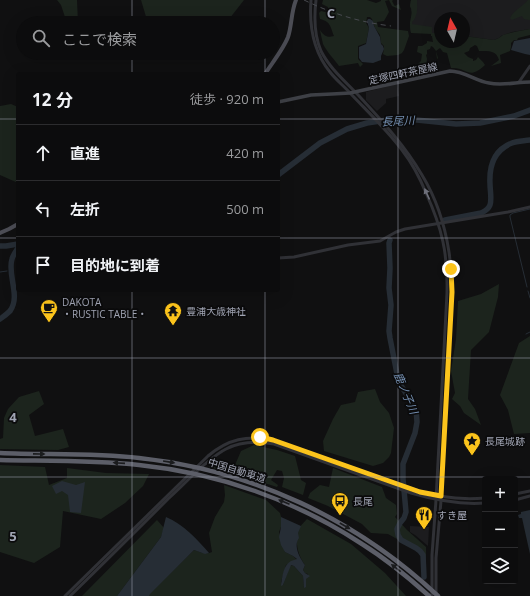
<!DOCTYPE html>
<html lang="ja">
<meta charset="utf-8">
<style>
:root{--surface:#0c0c0d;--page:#1a1a1b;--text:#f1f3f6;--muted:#9a9b9d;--line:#2c2c2e}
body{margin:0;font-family:"Open Sans","Noto Sans JP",sans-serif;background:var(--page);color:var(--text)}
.controls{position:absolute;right:12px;bottom:12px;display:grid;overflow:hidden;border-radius:4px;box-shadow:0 4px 16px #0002}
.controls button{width:36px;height:36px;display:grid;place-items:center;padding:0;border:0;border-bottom:1px solid var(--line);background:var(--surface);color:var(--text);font:20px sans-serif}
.compass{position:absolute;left:434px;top:12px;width:36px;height:36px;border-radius:50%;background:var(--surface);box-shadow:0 4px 16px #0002;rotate:352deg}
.stop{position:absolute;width:12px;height:12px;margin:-9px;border:3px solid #fcc41c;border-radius:50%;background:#fff}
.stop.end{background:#fcc41c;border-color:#fff;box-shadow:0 1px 4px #0008}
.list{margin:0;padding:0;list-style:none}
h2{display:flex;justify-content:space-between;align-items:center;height:52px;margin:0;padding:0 16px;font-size:17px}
h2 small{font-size:13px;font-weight:400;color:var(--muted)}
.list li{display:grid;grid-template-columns:26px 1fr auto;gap:12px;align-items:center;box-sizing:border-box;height:56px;padding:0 16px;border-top:1px solid var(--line)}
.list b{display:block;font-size:15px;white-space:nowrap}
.list em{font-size:13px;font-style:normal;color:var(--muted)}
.icon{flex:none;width:22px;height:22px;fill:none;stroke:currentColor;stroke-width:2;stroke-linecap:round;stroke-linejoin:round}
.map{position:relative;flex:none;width:530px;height:596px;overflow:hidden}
.search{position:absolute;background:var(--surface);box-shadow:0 4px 16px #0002;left:16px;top:16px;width:264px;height:44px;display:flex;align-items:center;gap:10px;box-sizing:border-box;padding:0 14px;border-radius:22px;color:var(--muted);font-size:15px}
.panel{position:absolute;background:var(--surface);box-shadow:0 4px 16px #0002;left:16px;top:72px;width:264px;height:220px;border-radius:4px}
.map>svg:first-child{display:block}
</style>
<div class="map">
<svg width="530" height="596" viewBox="0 0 530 596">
<rect width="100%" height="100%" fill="#101011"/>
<!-- built -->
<g fill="#1c1c1e">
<path d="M411 0H530V29L512 32 501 36 499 38 494 40 464 36V18H440V33H411L410 26 412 13 411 8 410 6Z"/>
<path d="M397 84 399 96 386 99V103L377 111 366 100V92Z"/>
<path d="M410 526 429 527 428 546 415 535 410 532Z"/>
</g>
<!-- green -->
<g fill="#1c241d">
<path d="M57 0H77L78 23H67L61 5Z"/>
<path d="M141 0H244L226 23H154L147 20Z"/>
<path d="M323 0H367L376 3 381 1V0H393L392 1 394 5 395 6 399 4 401 10 392 6 389 0 385 1 389 12 384 21 377 22 378 27 408 31 409 36 404 50 402 53 398 55 387 56 383 54 384 49V46L381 43 380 35 375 28 372 19 370 17H367L366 23 369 28 366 43 358 46V59L363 64 360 67 358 63 339 66C334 59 327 52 323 44 322 40 321 35 320 30 324 36 327 38 334 36 330 26 331 22 320 19L319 13 321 11 329 13 328 7 322 4Z"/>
<path d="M411 0H417C417 6 418 12 415 18 412 24 413 18 412 24L432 27V33H440V42H464V36L494 40C498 39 500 37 503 35 511 32 521 31 530 29V35L518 38 517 40H514L511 43V47L510 51 500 55 501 63 491 66 499 60C496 50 489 51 479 51L477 46 475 45 470 48 469 51 464 53 468 57 473 59V61L476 60 478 57 483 62 485 65C468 81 468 67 451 68L447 53 443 52 440 48 436 51 438 58 437 59 436 51 433 47 431 46 430 49 427 50V54L426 55 427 59 426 65 420 67 418 71 416 66 421 61 422 54 417 52 418 46H422L427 43V41L433 42 432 36H431V34L411 33C410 29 410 26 410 22 411 16 413 12 410 6Z"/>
<path d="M528 0H530V20L524 19 522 16 512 20 510 18C514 10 522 7 528 0Z"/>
<path d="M11 104 18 107V183L0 175V106Z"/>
<path d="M499 284 498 297 489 332 471 350 468 399 475 409 481 425 464 413 460 406 452 399 455 393 451 371 456 339 458 301 481 294Z"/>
<path d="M530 336V433L514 434 508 410 500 395 519 343Z"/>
<path d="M375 389 380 402 389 413 394 428 391 453 389 457 383 463 373 466 324 451 323 441 333 419 341 405 355 402 358 392Z"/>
<path d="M39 391 44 404 29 415 35 436 63 429 69 447 58 450 0 449V439L3 438 4 418 8 409 19 397Z"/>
<path d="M254 445 277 450 295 456 301 480 306 483 303 495 282 487 284 478 282 471 277 470 271 480 278 485 277 487 236 474 209 467 216 459 235 465 241 451Z"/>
<path d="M0 465 45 467 49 485 67 478V468L106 473 149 474 143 486 125 503 101 519 63 511 60 547 34 563 0 552Z"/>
<path d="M333 468 382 487 386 498 396 505 397 514 395 517 407 530 426 547V560L413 548 388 534 371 533 362 524 328 506 308 498 310 493 320 485 329 487Z"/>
<path d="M224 485 266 500 280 513 281 517V527L279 532 285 552 293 556 297 560 286 565 281 582 283 585 290 565 294 566 303 576 304 587H306V579L308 574 305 573 303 570 305 565C297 554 294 539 300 527 302 524 305 521 307 519L351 544 385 573 406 596H149V594L194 550C200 552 206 555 212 552L209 533 215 517 224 502 225 495Z"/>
<path d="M157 520 164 528 161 537 117 596H82Z"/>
</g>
<!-- water -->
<g fill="#262d35">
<path d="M368 19H370L373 21 374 26 380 37 381 44 383 46 384 49 381 56V60L373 63 362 62 359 58V47L366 44 369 28 367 21Z"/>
<path d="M530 38V55L525 54 511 50 514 41Z"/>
<path d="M62 481 76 485 85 482 81 513 70 512 68 495 62 491 56 494 52 486Z"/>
<path d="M530 510V554L522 518H519L518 515 521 514V512Z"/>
<path d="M166 517C183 524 198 540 209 553L205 554 194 550 150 594 149 596H117L161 537Z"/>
<path d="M281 517 301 526 298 533 299 538C293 546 300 558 305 565L303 570 305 573 310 576 306 579V587L304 588 303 576 294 566 291 565 283 585 281 586C282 578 283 565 291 561 293 560 295 560 297 559L293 556 285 552 281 545 279 537 281 527Z"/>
</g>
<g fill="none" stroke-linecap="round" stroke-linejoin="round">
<!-- stream -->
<g stroke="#262d35" stroke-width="1">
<path d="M0 272 7 271"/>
<path d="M527 287 510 217V215L513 213 530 209"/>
<path d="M528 291 530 298"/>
<path d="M526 334 530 332"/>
</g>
<!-- river -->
<g stroke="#262d35" stroke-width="5.5">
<path d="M278 175 320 143 347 129 367 123 394 119H407L456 124 480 123 514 116 530 110"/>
<path d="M445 220 481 213C485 211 488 210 490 205 492 199 490 190 490 184 489 166 494 150 512 143 517 141 524 141 530 140"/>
<path d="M390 240 389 243 390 268 389 288 391 305 389 331 390 338 397 374 400 384 416 409 417 422 415 433 403 464V479L406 512 404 518 400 523 397 529 398 535 401 540 416 548 420 551 423 555 424 577"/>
<path d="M0 246H6L18 244"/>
<path d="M0 319C3 317 7 314 10 311 21 296 7 275 12 259 13 255 16 251 18 248"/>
</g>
<!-- tertiary -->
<g stroke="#303136" stroke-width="3">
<path d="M311 0C309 26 313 51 330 72 336 80 344 86 351 94 368 112 387 130 402 150 412 163 420 178 426 193 442 228 448 254 447 293L436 500 432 555V596"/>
<path d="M316 0C314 17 314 35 321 51 330 69 346 82 360 97 383 122 405 146 422 175 436 198 445 226 449 252 451 265 451 278 452 292L441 501 436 558V595"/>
<path d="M519 82 530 66"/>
<path d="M278 258 294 257 348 245 380 241 396 232 405 229 508 212 530 207"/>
<path d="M515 494 530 491"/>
<path d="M515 500 530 496"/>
<path d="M65 596 208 456C228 439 247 435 273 440L413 489C436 497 461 500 485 498"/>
<path d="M70 596C103 564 136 531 168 499 179 489 189 479 199 469 208 462 216 454 226 449 241 441 257 441 274 444L411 493C435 500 460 505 485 503"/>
</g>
<!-- secondary -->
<path stroke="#3e4046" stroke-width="3.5" d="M278 102 311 95 332 94 350 93 450 71C464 71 476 81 489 83 502 86 517 82 530 82"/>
<!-- primary -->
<g stroke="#4c4d55" stroke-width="4">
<path d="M265 74C272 63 284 48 288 37 292 25 291 12 296 0"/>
<path d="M0 233 9 229 18 224"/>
</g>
<!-- motorway -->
<g stroke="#5c5e68" stroke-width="4.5">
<path d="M0 453C46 455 93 453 139 458 252 470 356 519 438 596"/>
<path d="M0 460C46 461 93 460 139 465 218 473 295 500 362 544 386 559 408 577 429 596"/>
</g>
<!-- rail -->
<path stroke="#47494f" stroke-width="1" stroke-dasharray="5 4" stroke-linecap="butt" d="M304 0C333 14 359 22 391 26"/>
</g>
<!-- one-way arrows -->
<defs><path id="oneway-solid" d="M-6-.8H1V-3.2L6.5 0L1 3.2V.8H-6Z"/></defs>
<use fill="#6e707b" href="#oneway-solid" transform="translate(427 194) rotate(-114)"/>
<g fill="#1b1c1e">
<use href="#oneway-solid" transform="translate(39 454) rotate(1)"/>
<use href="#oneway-solid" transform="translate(169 462) rotate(9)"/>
<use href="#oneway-solid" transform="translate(119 463) rotate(-176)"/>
<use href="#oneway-solid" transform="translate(284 502) rotate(-157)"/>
<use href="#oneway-solid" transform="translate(345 526) rotate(30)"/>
<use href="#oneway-solid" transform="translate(396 568) rotate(-142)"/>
</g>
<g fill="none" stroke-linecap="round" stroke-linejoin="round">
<!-- route -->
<path stroke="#fcc41c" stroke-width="5" d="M260 437 273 440 420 492 441 496 452 292 451 269"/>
</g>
<!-- grid -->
<path fill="none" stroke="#a0a4b3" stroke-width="1" stroke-opacity="0.55" d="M132 0V23M265 0V23M398 0V596M132 53V74M265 53V74M0 119H18M278 119H530M0 238H18M278 238H530M132 290V596M265 290V596M0 358H530M0 477H530"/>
<!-- icons -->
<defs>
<symbol id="cafe-pin" viewBox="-11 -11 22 30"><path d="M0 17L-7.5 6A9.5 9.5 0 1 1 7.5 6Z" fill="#fcc41c" stroke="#0b0b0c"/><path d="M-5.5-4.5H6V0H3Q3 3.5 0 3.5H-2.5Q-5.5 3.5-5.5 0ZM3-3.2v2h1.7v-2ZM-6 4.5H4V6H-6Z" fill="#111"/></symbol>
<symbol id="temple-pin" viewBox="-11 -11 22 30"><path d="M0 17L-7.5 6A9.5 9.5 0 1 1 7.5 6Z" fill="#fcc41c" stroke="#0b0b0c"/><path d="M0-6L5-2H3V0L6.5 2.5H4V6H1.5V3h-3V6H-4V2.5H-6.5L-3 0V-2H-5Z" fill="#111"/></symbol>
<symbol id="sight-pin" viewBox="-11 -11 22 30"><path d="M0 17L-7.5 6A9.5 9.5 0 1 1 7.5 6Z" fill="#fcc41c" stroke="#0b0b0c"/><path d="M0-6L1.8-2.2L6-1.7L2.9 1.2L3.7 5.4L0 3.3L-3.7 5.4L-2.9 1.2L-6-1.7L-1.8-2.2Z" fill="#111"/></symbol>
<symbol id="bus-pin" viewBox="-11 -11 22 30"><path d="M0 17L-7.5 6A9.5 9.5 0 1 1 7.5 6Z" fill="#fcc41c" stroke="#0b0b0c"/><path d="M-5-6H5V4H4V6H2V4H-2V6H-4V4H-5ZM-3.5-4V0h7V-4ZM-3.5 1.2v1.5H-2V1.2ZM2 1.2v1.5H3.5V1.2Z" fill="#111"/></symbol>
<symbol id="restaurant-pin" viewBox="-11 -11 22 30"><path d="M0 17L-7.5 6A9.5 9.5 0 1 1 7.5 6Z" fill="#fcc41c" stroke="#0b0b0c"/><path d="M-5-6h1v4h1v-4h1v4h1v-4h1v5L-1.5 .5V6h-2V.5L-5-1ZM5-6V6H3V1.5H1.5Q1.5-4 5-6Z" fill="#111"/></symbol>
</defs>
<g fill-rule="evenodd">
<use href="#cafe-pin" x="39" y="298" width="20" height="27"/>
<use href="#temple-pin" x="163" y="301" width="20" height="27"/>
<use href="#sight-pin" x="462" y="431" width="20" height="27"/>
<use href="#bus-pin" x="330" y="491" width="20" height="27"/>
<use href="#restaurant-pin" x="414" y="505" width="20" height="27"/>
</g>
<g text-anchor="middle" stroke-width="3.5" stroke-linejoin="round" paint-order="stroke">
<!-- street labels -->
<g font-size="10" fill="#a0a4b3" stroke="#0b0b0c">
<text transform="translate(403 73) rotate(-12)" y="4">定塚四軒茶屋線</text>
<text transform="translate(237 470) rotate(17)" y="4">中国自動車道</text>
</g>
<!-- poi labels -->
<g font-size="10" fill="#a0a4b3" stroke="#0b0b0c" text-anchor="start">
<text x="62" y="306">DAKOTA<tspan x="62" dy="12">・RUSTIC TABLE・</tspan></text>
<text x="186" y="315">豊浦大歳神社</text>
<text x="485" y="445">長尾城跡</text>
<text x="353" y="505">長尾</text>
<text x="437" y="519">すき屋</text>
</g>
<!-- water labels -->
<g font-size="11" font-style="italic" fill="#748fb1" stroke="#0b0b0c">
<text transform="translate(398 121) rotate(-3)" y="4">長尾川</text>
<text transform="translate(406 393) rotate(67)" y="4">鹿ノ子川</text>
</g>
</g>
<g font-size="13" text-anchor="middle" font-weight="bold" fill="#a0a4b3" stroke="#0b0b0c" stroke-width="3.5" stroke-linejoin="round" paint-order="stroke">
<text x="331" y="18">C</text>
<text x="13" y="422">4</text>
<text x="13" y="541">5</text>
</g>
</svg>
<div class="controls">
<button>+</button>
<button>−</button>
<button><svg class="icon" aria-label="layers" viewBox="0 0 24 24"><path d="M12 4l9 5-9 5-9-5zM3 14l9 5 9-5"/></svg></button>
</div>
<svg class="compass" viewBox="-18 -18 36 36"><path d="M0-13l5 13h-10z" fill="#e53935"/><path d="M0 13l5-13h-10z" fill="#9a9b9d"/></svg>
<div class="stop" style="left:260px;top:437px"></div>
<div class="stop end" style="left:451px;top:269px"></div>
<div class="search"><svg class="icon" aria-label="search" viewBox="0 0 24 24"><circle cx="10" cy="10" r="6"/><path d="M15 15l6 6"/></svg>ここで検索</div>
<section class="panel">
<h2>12 分<small>徒歩 · 920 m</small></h2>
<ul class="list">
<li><svg class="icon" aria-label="ahead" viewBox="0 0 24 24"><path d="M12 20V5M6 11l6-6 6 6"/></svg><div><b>直進</b></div><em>420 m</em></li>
<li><svg class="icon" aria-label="left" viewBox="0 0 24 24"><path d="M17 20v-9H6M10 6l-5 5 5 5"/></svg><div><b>左折</b></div><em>500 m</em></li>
<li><svg class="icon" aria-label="arrive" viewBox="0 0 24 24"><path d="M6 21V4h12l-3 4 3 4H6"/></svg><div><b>目的地に到着</b></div></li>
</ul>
</section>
</div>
